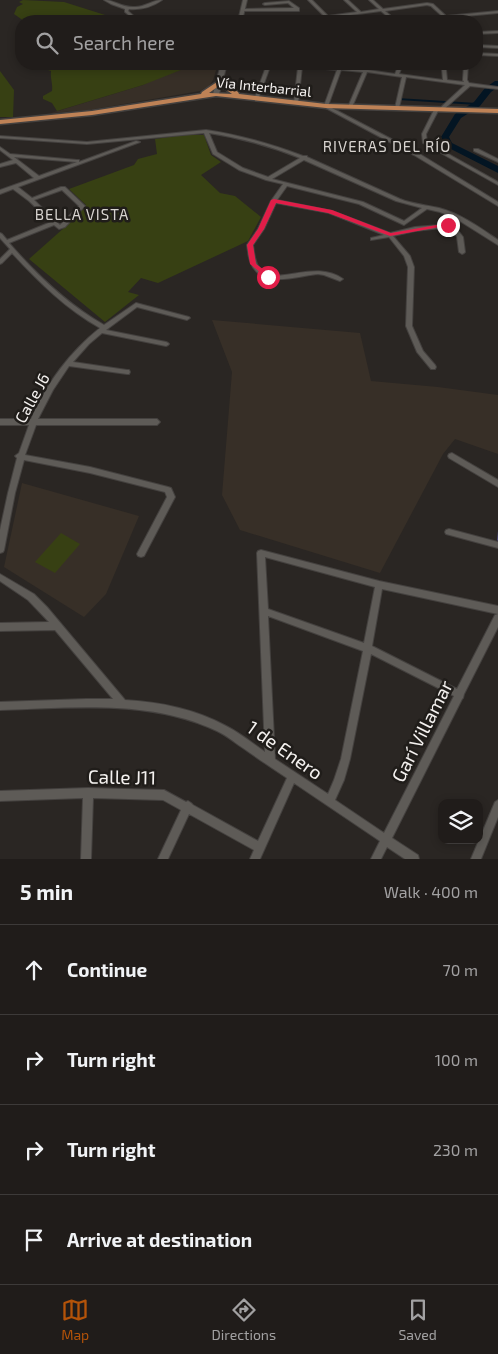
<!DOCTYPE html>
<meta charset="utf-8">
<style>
:root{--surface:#201c1a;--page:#282523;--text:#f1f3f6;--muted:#a2a1a2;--line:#3d3a39;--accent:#b45309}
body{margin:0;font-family:"Exo 2",sans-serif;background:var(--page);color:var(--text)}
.controls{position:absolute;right:15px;bottom:15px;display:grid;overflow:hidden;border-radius:10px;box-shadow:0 2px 8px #0003}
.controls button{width:45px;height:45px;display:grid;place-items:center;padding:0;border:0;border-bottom:1px solid var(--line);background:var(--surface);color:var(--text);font:25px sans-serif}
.stop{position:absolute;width:15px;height:15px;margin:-11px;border:4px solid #e11d48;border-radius:50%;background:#fff}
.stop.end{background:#e11d48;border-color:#fff;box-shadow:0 1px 5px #0008}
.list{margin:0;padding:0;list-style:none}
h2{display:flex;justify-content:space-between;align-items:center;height:65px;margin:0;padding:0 20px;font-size:21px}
h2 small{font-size:16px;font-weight:400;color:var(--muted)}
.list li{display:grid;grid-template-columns:32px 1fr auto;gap:15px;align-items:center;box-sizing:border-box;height:90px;padding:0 20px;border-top:1px solid var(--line)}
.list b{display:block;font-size:19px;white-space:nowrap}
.list em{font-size:16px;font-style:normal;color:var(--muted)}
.icon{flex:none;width:28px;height:28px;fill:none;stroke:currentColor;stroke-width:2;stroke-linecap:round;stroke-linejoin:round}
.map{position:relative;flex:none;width:498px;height:859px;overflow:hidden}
.search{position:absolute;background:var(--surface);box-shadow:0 2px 8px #0003;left:15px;right:15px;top:15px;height:55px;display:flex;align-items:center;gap:12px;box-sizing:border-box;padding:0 18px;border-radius:20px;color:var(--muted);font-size:19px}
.sheet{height:425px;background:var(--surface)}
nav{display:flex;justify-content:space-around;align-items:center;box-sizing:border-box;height:70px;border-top:1px solid var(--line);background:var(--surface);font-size:14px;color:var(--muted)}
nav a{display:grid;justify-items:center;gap:2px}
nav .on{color:var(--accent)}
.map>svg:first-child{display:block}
</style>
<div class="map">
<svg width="498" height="859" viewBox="0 0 498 859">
<rect width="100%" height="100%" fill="#2a2623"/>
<!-- built -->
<g fill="#372f27">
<path d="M218 64 213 80 209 86 200 91 89 110 51 113 143 85 161 76 196 65Z"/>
<path d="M212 320 360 333 371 381 438 387 498 395V454L455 439 443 454 380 573 240 530 222 495 232 372Z"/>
<path d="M22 483 139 516 106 594 84 617 4 567Z"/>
</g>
<!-- green -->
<g fill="#374013">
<path d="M23 0 64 2 124 21H24L14 14 17 7 23 4 19 2Z"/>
<path d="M46 64H196L143 85 57 111 52 103 43 99V96L52 91C53 84 50 78 51 71L45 69Z"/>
<path d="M0 71 14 90 13 117H0Z"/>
<path d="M183 135H204L211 155 221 162 201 175 220 193 235 196 261 217 248 241 158 283 141 278 128 292 139 295 105 322 29 259 65 227 86 205 69 189 134 165 138 159 157 154 155 139Z"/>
<path d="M61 533 80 544 55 573 35 562Z"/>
</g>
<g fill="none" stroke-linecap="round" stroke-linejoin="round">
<!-- canal -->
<path fill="#031523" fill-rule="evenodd" d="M397 98 477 103 479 104 477 105 399 100 397 99Z"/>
<!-- river -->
<path fill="#031523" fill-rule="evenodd" d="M495 81H498V87L491 92 480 106 461 118 449 137 452 143 498 166V173L445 146 441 137 455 114 474 102 485 88Z"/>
<defs>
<g id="minor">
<path d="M104 0C114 0 122 8 135 7 145 7 153 0 162 0 152 7 141 10 129 9L128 11 138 20 136 21 125 12V9L111 4Z"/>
<path d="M308 0H312L328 16 357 12 344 0H348L361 12 379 9 369 0H373L383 9 427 3 433 4 446 16 498 11V13L412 21H401L403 20 442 16 431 6 427 5 385 11 397 21H393L381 11 327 18 241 19 239 18 241 17 324 16Z"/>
<path d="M289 1 299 8V11H244L242 10 244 9 294 8 288 3 265 5 263 4 265 3Z"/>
<path d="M498 31V33L477 34V32Z"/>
<path d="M477 45 498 46V48L477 47Z"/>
<path d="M477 53 498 54V56L477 55Z"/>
<path d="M267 64H271L259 97 255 98V97Z"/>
<path d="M279 64H302L364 70 366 64H370L368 70 395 74 399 64H403L399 74 443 80 442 69 444 68 446 69 447 80 464 82 463 80 464 64H468L467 80 469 83 498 87V89L470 86 443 110 439 109 426 134 427 142 498 182V185L423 143 422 134 435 108 439 109 465 85 406 77 399 108 397 109 395 108 402 77 367 72 352 107 350 108 348 107 363 72 341 70 328 106 418 153 498 202V206L414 155 324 107V106L337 70 302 67 298 103 296 104 294 103 298 67 281 65Z"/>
<path d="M206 130C240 135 271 144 303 156H307V157L400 199C412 204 426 205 439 208 461 214 479 227 498 240V245L455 218 440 212 427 209 404 225 359 204 287 186 277 200 332 211 390 233 415 227 453 224 463 237 465 252 464 253 462 254 459 252 457 237 450 227 415 231 393 236 410 256 414 267 412 326 423 351 435 365 436 367 435 369H431L417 352 406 326 408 267 404 256 389 237 371 240V238L384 235 329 213 276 203 264 229 253 245C255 261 256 272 274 276 297 275 322 264 343 279L340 281 324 275 318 274C296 276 260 290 250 261 248 256 248 250 247 245L258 229 271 201 283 184 266 180 239 170 213 154 204 133 87 144 0 138V136L87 142ZM209 133C241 138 270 146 300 158L268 177 243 168 217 152ZM304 160 396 201 422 208 404 221 363 202 272 179Z"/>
<path d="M136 141 140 142 18 187 32 198 61 187H65L85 206 65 227 59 229 54 225 9 243C37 275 67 304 104 325L136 303 189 317 190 318 187 320 137 307 106 330 166 342 168 343 169 344 168 345 166 346 102 333 89 344 73 362 127 370H129L130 372 129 374H127L69 366 53 390 38 419H157L160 422 157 425H36L25 455 90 467 168 487 171 488 175 497 144 556 141 557 138 556 137 554 167 497 165 492 90 473 24 460 15 493 4 550 3 552 0 553V530L8 493 17 458 15 456 19 453 29 425H0V419H31C46 384 70 352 100 328 66 309 39 282 12 253L2 263 0 264V259L10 249 0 238V233L2 234 7 240 51 222 29 201 13 189 0 194V190L34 178 16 163 0 167V164L13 160 0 150V147L10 154 77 160H79V162ZM14 157 77 162 39 176ZM62 190 79 206 60 225 34 200Z"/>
<path d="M474 149H478L498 159V162L474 151Z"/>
<path d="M452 453 498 480V487L449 458 448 456 449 454Z"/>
<path d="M449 529 498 542V548L446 534 445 532 446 530Z"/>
<path d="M261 550 379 581 498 606V614L382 589 372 646 457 689 495 615 498 614V627L464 694 463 698 462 699 392 838 418 855 419 859H405L387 847 381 859H371L380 841 294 783 260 859H250L254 850 189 814 168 859H158L181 810 163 800 93 798 91 859H81L83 798 0 801V791L88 788 164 790 186 802 188 801 191 803 193 805 258 841 287 778C272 768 257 758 243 748 234 742 226 735 217 731 149 699 73 708 0 710V702L86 699H113L55 630 0 631V623L49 622 28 600 0 581V574L34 594 47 607 125 700C160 702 195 709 226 726 240 733 252 743 265 752L257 553 258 551ZM265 557 375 587 364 643 268 609ZM268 616 363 651 341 759 334 780 328 794 275 759ZM371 654 454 696 384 833 335 800 344 780 350 759Z"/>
<path d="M498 800V817L481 859H471L495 802Z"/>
</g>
<g id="tertiary">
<path d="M243 0H247L242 21H238Z"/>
<path d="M221 64H227L219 94 216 96 213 94Z"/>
</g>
<path id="primary" d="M220 80 238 92 239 94 326 104 498 109V113L326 108 216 96 92 115 0 124V120L92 111 201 94 202 92ZM220 85 232 94 209 93Z"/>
</defs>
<!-- minor casing -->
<use href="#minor" stroke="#44413f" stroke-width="2"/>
<!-- tertiary casing -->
<use href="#tertiary" stroke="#44413f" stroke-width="2"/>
<!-- primary casing -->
<use href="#primary" stroke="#44413f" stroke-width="3"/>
<!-- minor -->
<use href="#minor" fill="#5e5b57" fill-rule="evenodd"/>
<!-- tertiary -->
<use href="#tertiary" fill="#5e5b57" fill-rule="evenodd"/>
<!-- primary -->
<use href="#primary" fill="#be8256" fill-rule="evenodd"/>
</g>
<!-- wall -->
<path fill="#4b497e" d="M498 531V541L497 540Z"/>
<!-- route -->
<path fill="#e11d48" d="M274 199 332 210 391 233 448 223 451 225 390 236 328 213 276 203 264 229 253 245 256 264 271 275 268 279 250 264 247 245 258 229 271 200Z"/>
<g text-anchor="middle" stroke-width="5" stroke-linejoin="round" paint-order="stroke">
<!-- far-street labels -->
<g font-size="14" fill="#f4f1ef" stroke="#201d1a">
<text transform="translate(264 87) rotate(6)" y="5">Vía Interbarrial</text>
</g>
<!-- far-neighbourhood labels -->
<g font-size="15" letter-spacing="1" fill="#d8d4d0" stroke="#201d1a">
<text x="387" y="152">RIVERAS DEL RÍO</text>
<text x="82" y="220">BELLA VISTA</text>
</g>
<!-- street labels -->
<g font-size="16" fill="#f4f1ef" stroke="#201d1a">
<text transform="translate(32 398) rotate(-61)" y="6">Calle J6</text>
</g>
<!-- near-street labels -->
<g font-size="19" fill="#f4f1ef" stroke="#201d1a">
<text transform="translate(422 731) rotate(-63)" y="7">Garí Villamar</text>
<text transform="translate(285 750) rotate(35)" y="7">1 de Enero</text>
<text transform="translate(122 777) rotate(1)" y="7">Calle J11</text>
</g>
</g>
</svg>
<div class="controls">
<button><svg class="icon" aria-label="layers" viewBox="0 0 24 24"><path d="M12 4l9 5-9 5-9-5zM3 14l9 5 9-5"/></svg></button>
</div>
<div class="stop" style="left:268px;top:277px"></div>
<div class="stop end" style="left:448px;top:225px"></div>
<div class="search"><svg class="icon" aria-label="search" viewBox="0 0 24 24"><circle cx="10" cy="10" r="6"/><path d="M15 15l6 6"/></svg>Search here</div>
</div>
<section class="sheet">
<h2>5 min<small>Walk · 400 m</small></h2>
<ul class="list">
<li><svg class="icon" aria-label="ahead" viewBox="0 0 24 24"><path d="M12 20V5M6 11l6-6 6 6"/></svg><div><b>Continue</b></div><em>70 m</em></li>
<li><svg class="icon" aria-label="right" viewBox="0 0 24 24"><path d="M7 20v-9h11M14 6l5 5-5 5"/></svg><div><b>Turn right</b></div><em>100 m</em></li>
<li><svg class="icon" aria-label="right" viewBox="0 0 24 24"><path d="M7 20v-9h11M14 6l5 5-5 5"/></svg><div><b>Turn right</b></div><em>230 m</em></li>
<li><svg class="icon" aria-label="arrive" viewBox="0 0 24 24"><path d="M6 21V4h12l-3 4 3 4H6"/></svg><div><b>Arrive at destination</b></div></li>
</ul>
</section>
<nav>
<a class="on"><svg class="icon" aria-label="map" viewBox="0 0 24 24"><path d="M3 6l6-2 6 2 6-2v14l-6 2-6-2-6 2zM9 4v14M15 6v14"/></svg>Map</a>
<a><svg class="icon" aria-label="directions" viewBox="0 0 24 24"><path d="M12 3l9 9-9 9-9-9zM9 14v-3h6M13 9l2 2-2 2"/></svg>Directions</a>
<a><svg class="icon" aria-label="saved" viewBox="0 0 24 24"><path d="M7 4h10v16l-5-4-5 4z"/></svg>Saved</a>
</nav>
